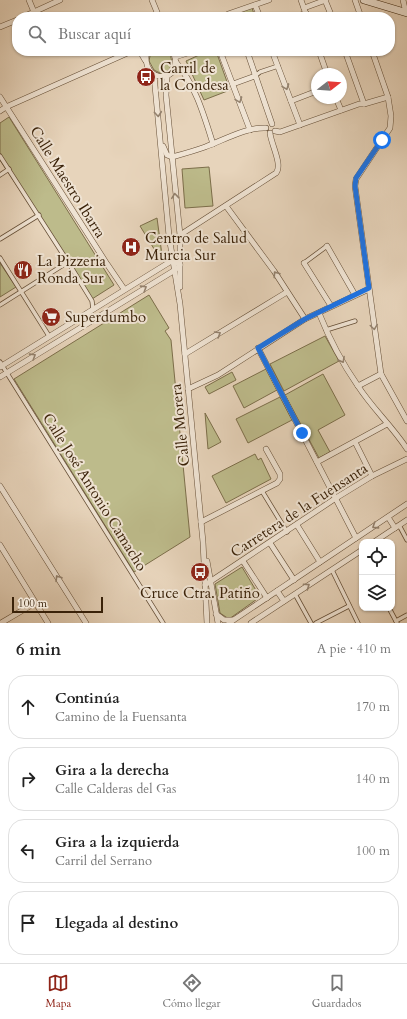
<!DOCTYPE html>
<html lang="es">
<meta charset="utf-8">
<style>
:root{--surface:#fff;--page:#f2f2f2;--text:#222;--muted:#767676;--line:#e0e0e0;--accent:#8f2418}
body{margin:0;font-family:Cardo,serif;background:var(--page);color:var(--text)}
.controls{position:absolute;right:12px;bottom:12px;display:grid;overflow:hidden;border-radius:8px;box-shadow:0 1px 3px #0004}
.controls button{width:36px;height:36px;display:grid;place-items:center;padding:0;border:0;border-bottom:1px solid var(--line);background:var(--surface);color:var(--text);font:20px sans-serif}
.compass{position:absolute;left:311px;top:68px;width:36px;height:36px;border-radius:50%;background:var(--surface);box-shadow:0 1px 3px #0004;rotate:73deg}
.scale{position:absolute;left:12px;bottom:10px;width:91px;box-sizing:border-box;padding-left:4px;border:2px solid #3a2209;border-top:0;font-size:11px;line-height:14px;white-space:nowrap;color:#3a2209;-webkit-text-stroke:3px #efe3d3;paint-order:stroke}
.stop{position:absolute;width:12px;height:12px;margin:-9px;border:3px solid #1a73e8;border-radius:50%;background:#fff}
.stop.end{background:#1a73e8;border-color:#fff;box-shadow:0 1px 4px #0008}
.list{margin:0;padding:0;list-style:none}
h2{display:flex;justify-content:space-between;align-items:center;height:52px;margin:0;padding:0 16px;font-size:17px}
h2 small{font-size:13px;font-weight:400;color:var(--muted)}
.list li{display:grid;grid-template-columns:26px 1fr auto;gap:12px;align-items:center;box-sizing:border-box;height:64px;margin:0 8px 8px;padding:0 8px;border:1px solid var(--line);border-radius:16px}
.list b{display:block;font-size:15px;white-space:nowrap}
.list p{margin:0;font-size:13px;white-space:nowrap;color:var(--muted)}
.list em{font-size:13px;font-style:normal;color:var(--muted)}
.icon{flex:none;width:22px;height:22px;fill:none;stroke:currentColor;stroke-width:2;stroke-linecap:round;stroke-linejoin:round}
.map{position:relative;flex:none;width:407px;height:623px;overflow:hidden}
.search{position:absolute;background:var(--surface);box-shadow:0 1px 3px #0004;left:12px;right:12px;top:12px;height:44px;display:flex;align-items:center;gap:10px;box-sizing:border-box;padding:0 14px;border-radius:16px;color:var(--muted);font-size:15px}
.sheet{height:340px;background:var(--surface)}
nav{display:flex;justify-content:space-around;align-items:center;box-sizing:border-box;height:56px;border-top:1px solid var(--line);background:var(--surface);font-size:11px;color:var(--muted)}
nav a{display:grid;justify-items:center;gap:2px}
nav .on{color:var(--accent)}
.map>svg:first-child{display:block}
</style>
<div class="map">
<svg width="407" height="623" viewBox="0 0 407 623">
<rect width="100%" height="100%" fill="#e7d4bb"/>
<filter id="stains"><feTurbulence type="fractalNoise" baseFrequency=".005" numOctaves="4"/><feColorMatrix values="0 0 0 0 .2 0 0 0 0 .09 0 0 0 0 .02 0 0 0 .5 -.17"/></filter>
<radialGradient id="worn" r=".72"><stop offset=".6" stop-color="#630" stop-opacity="0"/><stop offset="1" stop-color="#630" stop-opacity=".3"/></radialGradient>
<!-- green -->
<g fill="#bdbb8b" stroke="#7c6e4a">
<path d="M252 8 255 17H228L227 16Z"/>
<path d="M151 51H169C173 61 173 70 162 74L154 70 149 61Z"/>
<path d="M208 51H216L230 90 204 100 186 61Z"/>
<path d="M9 117 114 285 92 299 0 160V123Z"/>
<path d="M209 167 213 206 185 208 182 169Z"/>
<path d="M157 218 162 255 159 257 140 226Z"/>
<path d="M0 263 16 287 0 297Z"/>
<path d="M149 295 169 328 165 331 171 340 190 537 134 572 14 379Z"/>
<path d="M325 336 339 361 284 391 270 364Z"/>
<path d="M266 369 277 390 244 408 233 386Z"/>
<path d="M232 372 236 380 209 394 205 387Z"/>
<path d="M323 374 345 415 318 430 330 452 319 458 285 395Z"/>
<path d="M280 397 292 420 248 443 236 419Z"/>
<path d="M205 413 221 442 208 449Z"/>
<path d="M255 454 258 460 261 458 271 479 226 503 212 476Z"/>
<path d="M242 567 260 597 229 619 220 613 215 584Z"/>
</g>
<g fill="none" stroke-linecap="round" stroke-linejoin="round">
<defs>
<g id="pedestrian">
<path d="M255 76 260 72 278 66"/>
<path d="M0 156 68 262 92 301 93 309"/>
<path d="M0 175 9 169"/>
<path d="M0 239 39 215"/>
<path d="M0 258 49 336"/>
<path d="M304 263 327 246"/>
<path d="M0 305 68 262"/>
<path d="M326 330 355 321"/>
<path d="M0 362 163 623"/>
<path d="M262 491 287 532"/>
<path d="M399 525 407 540"/>
<path d="M332 570 358 623"/>
<path d="M295 594 311 623"/>
<path d="M389 608 397 623"/>
<path d="M396 621 407 615"/>
<path d="M316 623 349 606"/>
</g>
<g id="minor">
<path d="M29 0 34 12"/>
<path d="M152 0 159 17"/>
<path d="M301 0 307 17"/>
<path d="M325 0 332 17"/>
<path d="M355 0 361 17"/>
<path d="M403 0 406 13"/>
<path d="M255 5 260 17"/>
<path d="M304 8 326 0"/>
<path d="M228 14 269 0"/>
<path d="M23 17 60 0"/>
<path d="M295 17 306 13"/>
<path d="M0 27 17 20"/>
<path d="M137 51 141 53 145 60"/>
<path d="M147 51C139 85 187 85 173 51"/>
<path d="M220 51 250 130"/>
<path d="M247 51 272 124"/>
<path d="M272 51 300 125"/>
<path d="M319 51 327 74"/>
<path d="M345 51 364 104"/>
<path d="M372 51 388 97 391 116 390 128 356 179 355 186 381 374 407 421"/>
<path d="M175 57 194 51"/>
<path d="M175 61C195 84 204 115 213 144"/>
<path d="M154 75 169 236 180 304 203 542 207 623"/>
<path d="M167 76 166 95 180 235V287"/>
<path d="M233 84 255 76"/>
<path d="M0 97 107 264 124 289"/>
<path d="M336 98 341 110"/>
<path d="M291 101 317 91"/>
<path d="M0 111 6 107 132 51"/>
<path d="M275 131 280 132 359 104H364L388 97"/>
<path d="M163 146 167 155 172 157C183 154 194 151 205 147 224 140 246 127 266 128"/>
<path d="M226 206 274 271 305 319"/>
<path d="M180 235 276 173C283 165 271 144 270 133"/>
<path d="M327 246 355 295"/>
<path d="M304 263 331 306"/>
<path d="M319 313C329 338 342 363 358 386 372 408 393 427 407 449"/>
<path d="M258 348 356 538"/>
<path d="M185 354 287 292"/>
<path d="M0 367 173 260 180 265 175 270 0 377"/>
<path d="M358 386 381 374"/>
<path d="M188 389 218 375 305 319 369 289"/>
<path d="M355 442 372 476"/>
<path d="M317 462 387 424"/>
<path d="M0 486 86 623"/>
<path d="M388 517 395 528"/>
<path d="M201 522 277 483 280 479V474L266 449"/>
<path d="M297 525 320 562"/>
<path d="M374 542 407 520"/>
<path d="M270 543 294 580"/>
<path d="M0 545 48 623"/>
<path d="M207 561 218 623"/>
<path d="M243 561 267 598"/>
<path d="M205 585 336 498 372 476 407 459"/>
<path d="M277 591 284 601"/>
<path d="M216 614 224 620H233"/>
<path d="M1 623 35 603"/>
<path d="M229 623 407 504"/>
<path d="M251 623 362 550"/>
</g>
<path id="secondary" d="M364 0 407 13"/>
</defs>
<!-- pedestrian casing -->
<use href="#pedestrian" stroke="#654e36" stroke-width="5"/>
<!-- minor casing -->
<use href="#minor" stroke="#654e36" stroke-width="6"/>
<!-- secondary casing -->
<use href="#secondary" stroke="#3a2209" stroke-width="8"/>
<!-- pedestrian -->
<use href="#pedestrian" stroke="#efe3d3" stroke-width="3.5"/>
<!-- minor -->
<use href="#minor" stroke="#efe3d3" stroke-width="5"/>
<!-- secondary -->
<use href="#secondary" stroke="#efe3d3" stroke-width="7"/>
</g>
<!-- one-way arrows -->
<defs><path id="oneway-chevron" d="M-2-3.5L2.5 0L-2 3.5" fill="none" stroke-width="1.6" stroke-linecap="round" stroke-linejoin="round"/></defs>
<g stroke="#94826e">
<use href="#oneway-chevron" transform="translate(286 87) rotate(70)"/>
<use href="#oneway-chevron" transform="translate(239 100) rotate(70)"/>
<use href="#oneway-chevron" transform="translate(158 114) rotate(85)"/>
<use href="#oneway-chevron" transform="translate(175 196) rotate(-96)"/>
<use href="#oneway-chevron" transform="translate(276 274) rotate(-124)"/>
<use href="#oneway-chevron" transform="translate(144 288) rotate(-32)"/>
<use href="#oneway-chevron" transform="translate(374 327) rotate(82)"/>
<use href="#oneway-chevron" transform="translate(218 334) rotate(-31)"/>
<use href="#oneway-chevron" transform="translate(33 356) rotate(-32)"/>
<use href="#oneway-chevron" transform="translate(342 360) rotate(61)"/>
<use href="#oneway-chevron" transform="translate(375 526) rotate(147)"/>
<use href="#oneway-chevron" transform="translate(58 578) rotate(-122)"/>
<use href="#oneway-chevron" transform="translate(307 586) rotate(-34)"/>
</g>
<g fill="none" stroke-linecap="round" stroke-linejoin="round">
<!-- route -->
<path stroke="#1a73e8" stroke-width="5" d="M302 433 258 348 305 319 369 288 355 186 356 178 382 140"/>
</g>
<!-- icons -->
<defs>
<symbol id="bus-disc" viewBox="-11 -11 22 22"><circle r="9.5" fill="#8f2418" stroke="#efe3d3"/><path d="M-5-6H5V4H4V6H2V4H-2V6H-4V4H-5ZM-3.5-4V0h7V-4ZM-3.5 1.2v1.5H-2V1.2ZM2 1.2v1.5H3.5V1.2Z" fill="#fff"/></symbol>
<symbol id="hospital-disc" viewBox="-11 -11 22 22"><circle r="9.5" fill="#8f2418" stroke="#efe3d3"/><path d="M-5-5h3v3.5h4V-5h3V5h-3V1.5h-4V5h-3Z" fill="#fff"/></symbol>
<symbol id="restaurant-disc" viewBox="-11 -11 22 22"><circle r="9.5" fill="#8f2418" stroke="#efe3d3"/><path d="M-5-6h1v4h1v-4h1v4h1v-4h1v5L-1.5 .5V6h-2V.5L-5-1ZM5-6V6H3V1.5H1.5Q1.5-4 5-6Z" fill="#fff"/></symbol>
<symbol id="supermarket-disc" viewBox="-11 -11 22 22"><circle r="9.5" fill="#8f2418" stroke="#efe3d3"/><path d="M-6-5.5h2.5l.6 2H6L4.5 2H-2.5L-4.4-4H-6ZM-1.5 3.2a1.3 1.3 0 1 0 .1 0ZM3 3.2a1.3 1.3 0 1 0 .1 0Z" fill="#fff"/></symbol>
</defs>
<g fill-rule="evenodd">
<use href="#bus-disc" x="135" y="66" width="22" height="22"/>
<use href="#hospital-disc" x="120" y="236" width="22" height="22"/>
<use href="#restaurant-disc" x="12" y="259" width="22" height="22"/>
<use href="#supermarket-disc" x="40" y="306" width="22" height="22"/>
<use href="#bus-disc" x="189" y="561" width="22" height="22"/>
</g>
<g text-anchor="middle" stroke-width="4" stroke-linejoin="round" paint-order="stroke">
<!-- poi labels -->
<g font-size="15" fill="#3a2209" stroke="#efe3d3" text-anchor="start">
<text x="160" y="73">Carril de<tspan x="160" dy="17">la Condesa</tspan></text>
<text x="145" y="243">Centro de Salud<tspan x="145" dy="17">Murcia Sur</tspan></text>
<text x="37" y="266">La Pizzeria<tspan x="37" dy="17">Ronda Sur</tspan></text>
<text x="65" y="322">Superdumbo</text>
<text x="200" y="598" text-anchor="middle">Cruce Ctra. Patiño</text>
</g>
<!-- street labels -->
<g font-size="15" fill="#3a2209" stroke="#efe3d3">
<text transform="translate(68 182) rotate(58)" y="5">Calle Maestro Ibarra</text>
<text transform="translate(180 425) rotate(-96)" y="5">Calle Morera</text>
<text transform="translate(95 492) rotate(58)" y="5">Calle José Antonio Camacho</text>
<text transform="translate(299 510) rotate(-33)" y="5">Carretera de la Fuensanta</text>
</g>
</g>
<rect width="100%" height="100%" filter="url(#stains)"/>
<rect width="100%" height="100%" fill="url(#worn)"/>
</svg>
<div class="controls">
<button><svg class="icon" aria-label="locate" viewBox="0 0 24 24"><circle cx="12" cy="12" r="6"/><path d="M12 2v4M12 18v4M2 12h4M18 12h4"/></svg></button>
<button><svg class="icon" aria-label="layers" viewBox="0 0 24 24"><path d="M12 4l9 5-9 5-9-5zM3 14l9 5 9-5"/></svg></button>
</div>
<svg class="compass" viewBox="-18 -18 36 36"><path d="M0-13l5 13h-10z" fill="#e53935"/><path d="M0 13l5-13h-10z" fill="#767676"/></svg>
<div class="scale">100 m</div>
<div class="stop" style="left:382px;top:140px"></div>
<div class="stop end" style="left:302px;top:433px"></div>
<div class="search"><svg class="icon" aria-label="search" viewBox="0 0 24 24"><circle cx="10" cy="10" r="6"/><path d="M15 15l6 6"/></svg>Buscar aquí</div>
</div>
<section class="sheet">
<h2>6 min<small>A pie · 410 m</small></h2>
<ul class="list">
<li><svg class="icon" aria-label="ahead" viewBox="0 0 24 24"><path d="M12 20V5M6 11l6-6 6 6"/></svg><div><b>Continúa</b><p>Camino de la Fuensanta</p></div><em>170 m</em></li>
<li><svg class="icon" aria-label="right" viewBox="0 0 24 24"><path d="M7 20v-9h11M14 6l5 5-5 5"/></svg><div><b>Gira a la derecha</b><p>Calle Calderas del Gas</p></div><em>140 m</em></li>
<li><svg class="icon" aria-label="left" viewBox="0 0 24 24"><path d="M17 20v-9H6M10 6l-5 5 5 5"/></svg><div><b>Gira a la izquierda</b><p>Carril del Serrano</p></div><em>100 m</em></li>
<li><svg class="icon" aria-label="arrive" viewBox="0 0 24 24"><path d="M6 21V4h12l-3 4 3 4H6"/></svg><div><b>Llegada al destino</b></div></li>
</ul>
</section>
<nav>
<a class="on"><svg class="icon" aria-label="map" viewBox="0 0 24 24"><path d="M3 6l6-2 6 2 6-2v14l-6 2-6-2-6 2zM9 4v14M15 6v14"/></svg>Mapa</a>
<a><svg class="icon" aria-label="directions" viewBox="0 0 24 24"><path d="M12 3l9 9-9 9-9-9zM9 14v-3h6M13 9l2 2-2 2"/></svg>Cómo llegar</a>
<a><svg class="icon" aria-label="saved" viewBox="0 0 24 24"><path d="M7 4h10v16l-5-4-5 4z"/></svg>Guardados</a>
</nav>
